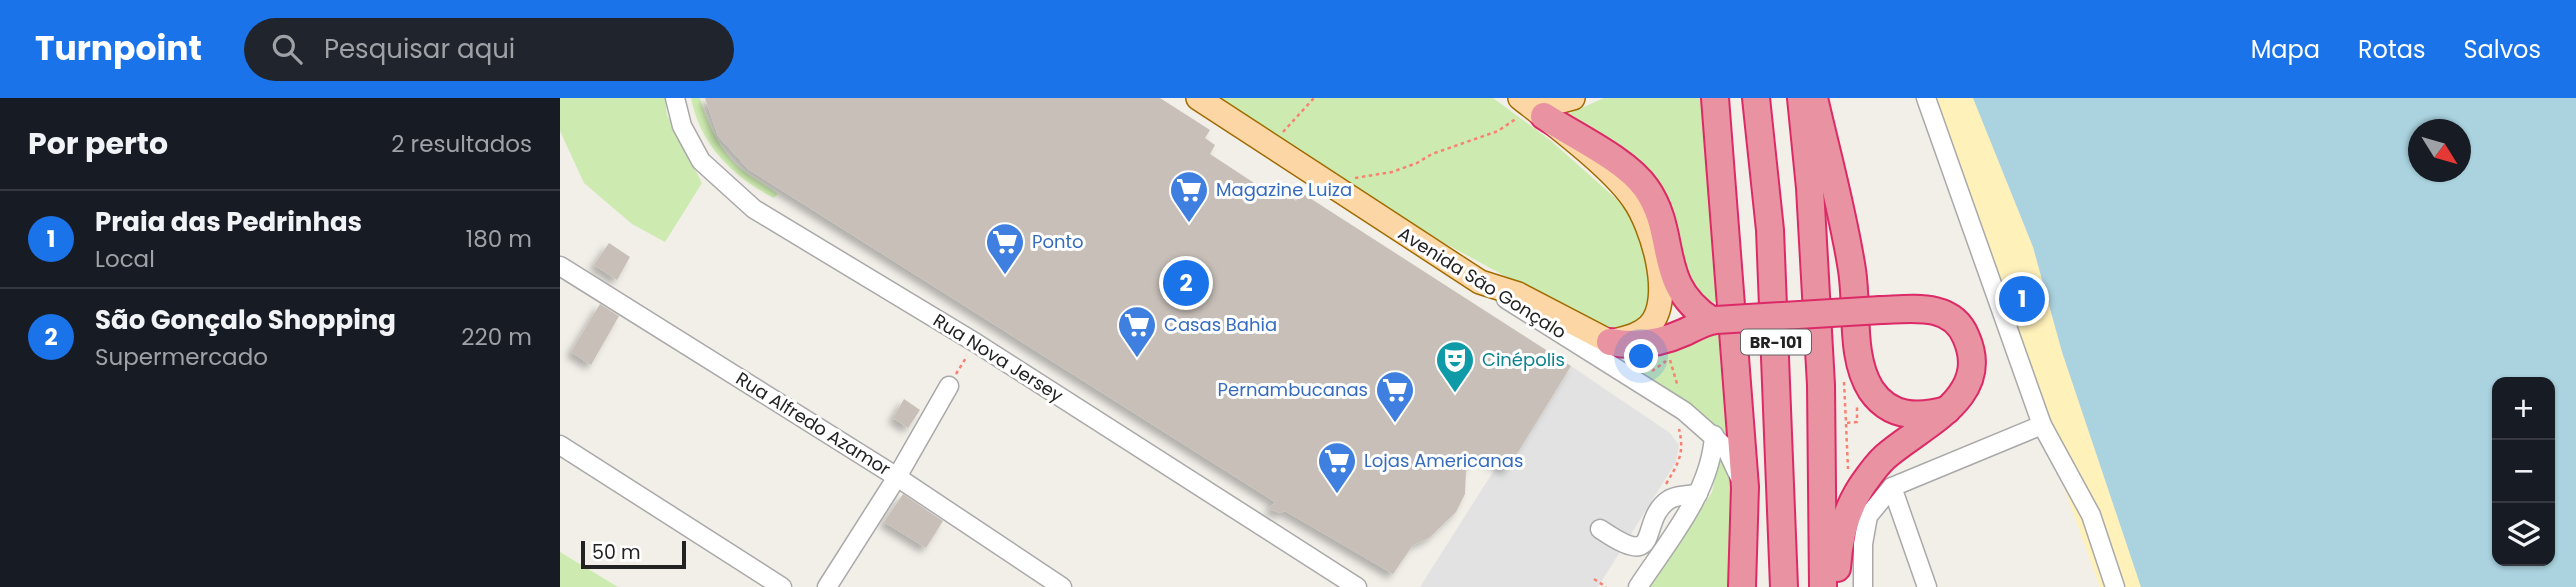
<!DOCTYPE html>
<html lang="pt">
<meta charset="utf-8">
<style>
:root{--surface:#171b24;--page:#20242c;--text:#f1f3f6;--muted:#9ea1a6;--line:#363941;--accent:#1a73e8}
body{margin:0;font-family:Poppins,sans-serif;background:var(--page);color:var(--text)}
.controls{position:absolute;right:21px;bottom:21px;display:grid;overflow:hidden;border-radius:14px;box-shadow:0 2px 5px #0004}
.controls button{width:63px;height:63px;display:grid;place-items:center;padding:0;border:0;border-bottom:2px solid var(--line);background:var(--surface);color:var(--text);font:35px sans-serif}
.compass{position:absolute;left:1848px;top:21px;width:63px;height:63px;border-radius:50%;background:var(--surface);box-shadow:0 2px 5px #0004;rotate:127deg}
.scale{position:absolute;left:21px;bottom:18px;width:105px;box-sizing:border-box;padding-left:7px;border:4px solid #222;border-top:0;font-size:19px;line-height:24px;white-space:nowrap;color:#222;-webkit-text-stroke:5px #fff;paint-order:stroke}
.you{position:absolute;left:1082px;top:259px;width:24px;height:24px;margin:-18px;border:5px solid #fff;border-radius:50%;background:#1a73e8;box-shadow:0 0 0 10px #1a73e833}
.badge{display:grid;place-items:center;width:46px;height:46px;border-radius:50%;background:var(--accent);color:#fff;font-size:23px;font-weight:700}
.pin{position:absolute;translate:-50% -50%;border:4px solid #fff;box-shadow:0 2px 7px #0006}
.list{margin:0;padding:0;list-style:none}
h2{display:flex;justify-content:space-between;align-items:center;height:91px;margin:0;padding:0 28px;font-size:30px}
h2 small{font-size:23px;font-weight:400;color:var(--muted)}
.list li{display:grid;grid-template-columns:46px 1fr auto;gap:21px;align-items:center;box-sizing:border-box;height:98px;padding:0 28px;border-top:2px solid var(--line)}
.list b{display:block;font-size:26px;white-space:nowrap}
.list p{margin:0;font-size:23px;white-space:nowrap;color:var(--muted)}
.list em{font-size:23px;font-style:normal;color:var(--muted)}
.icon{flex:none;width:38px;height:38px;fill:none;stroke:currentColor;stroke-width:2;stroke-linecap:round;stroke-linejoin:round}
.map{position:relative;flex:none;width:2016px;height:489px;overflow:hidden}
header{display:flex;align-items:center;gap:42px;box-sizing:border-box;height:98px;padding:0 35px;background:var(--accent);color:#fff}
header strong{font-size:33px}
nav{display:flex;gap:38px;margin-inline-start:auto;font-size:24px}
.search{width:490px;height:63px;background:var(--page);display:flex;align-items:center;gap:18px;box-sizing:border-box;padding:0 24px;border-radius:38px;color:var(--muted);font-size:26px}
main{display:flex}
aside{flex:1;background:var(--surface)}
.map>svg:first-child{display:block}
</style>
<header>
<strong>Turnpoint</strong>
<div class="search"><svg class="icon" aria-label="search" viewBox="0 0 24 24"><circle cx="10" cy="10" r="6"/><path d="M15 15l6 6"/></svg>Pesquisar aqui</div>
<nav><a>Mapa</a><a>Rotas</a><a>Salvos</a></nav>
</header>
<main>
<aside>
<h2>Por perto<small>2 resultados</small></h2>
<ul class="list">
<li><span class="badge">1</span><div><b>Praia das Pedrinhas</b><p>Local</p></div><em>180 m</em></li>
<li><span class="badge">2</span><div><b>São Gonçalo Shopping</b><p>Supermercado</p></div><em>220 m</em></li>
</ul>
</aside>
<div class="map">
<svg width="2016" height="489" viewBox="0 0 2016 489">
<defs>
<filter id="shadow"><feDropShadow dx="-5" dy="5" stdDeviation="3.5" flood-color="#0004"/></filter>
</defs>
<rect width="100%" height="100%" fill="#f2efe9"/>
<!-- grass -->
<g fill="#cdebb0">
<path d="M0 0H105L107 17 142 85 105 144 72 126 24 85 0 33Z"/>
<path d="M131 0H140C147 25 161 54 181 71 192 80 206 87 218 96L214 100C173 79 140 47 131 0Z"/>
<path d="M657 0H933L990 42 1071 114 1084 155 1091 210 1086 223 1055 239 1001 214 954 183 844 123Z"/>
<path d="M1044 0H1146L1164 206 1143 202 1127 186 1098 90 994 22Z"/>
<path d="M1164 229 1175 351 1138 313 1070 268 1116 245Z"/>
<path d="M1160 356 1177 390 1176 489H1090L1152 394Z"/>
<path d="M0 454 58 489H0Z"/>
</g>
<!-- sand -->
<path fill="#fff1ba" d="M1363 0H1413L1473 149 1502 254 1581 489H1540Z"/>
<!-- parking -->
<path fill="#e2e2e2" d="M1011 268 1110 335 1119 347 1116 364 1038 489H860L938 366 947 372Z"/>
<!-- water -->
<path fill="#aad3df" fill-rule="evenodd" d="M1413 0H2016V489H1581L1502 254 1473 149ZM1858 32H1900V74H1858ZM1937 284H1990V463H1937Z"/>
<!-- building -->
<g fill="#c7bfb8" filter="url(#shadow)">
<path d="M145 0H600L650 32 645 40 655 47 650 56 720 102 725 94 736 103 742 95 1011 268 947 372 916 356 906 372 905 396 896 414 869 440 853 447 833 476 725 413 720 415 709 411 715 404 188 71 158 38Z"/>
<path d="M49 145 70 159 57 182 34 167Z"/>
<path d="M40 206 59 218 31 267 11 254Z"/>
<path d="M344 301 360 312 348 330 333 320Z"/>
<path d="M343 396 383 423 366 450 324 424Z"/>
</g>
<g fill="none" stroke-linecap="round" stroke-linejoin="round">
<defs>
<g id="minor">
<path d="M115 0 122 28 141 63 194 111 416 245 797 489"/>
<path d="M1366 0 1482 327 1531 417 1555 489"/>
<path d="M0 168 337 379 502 489"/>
<path d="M946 201 1124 313 1166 350 1179 378"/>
<path d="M0 347 222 489"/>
<path d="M1332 389 1367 489"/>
<path d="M1040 431C1106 476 1076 422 1110 401 1118 397 1129 397 1138 396"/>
<path d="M267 489 337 379 389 288"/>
<path d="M1078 489C1108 443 1151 394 1154 337"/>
<path d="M1303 489V446L1308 418 1332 389 1482 327"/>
</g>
<g id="major">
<path d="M638 0 920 184 958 196 1050 244C1064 240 1079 238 1089 228 1115 202 1092 127 1073 101 1051 69 992 25 960 0"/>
<path d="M983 0 1002 3 1013 0"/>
</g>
<g id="highway">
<path d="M1155 0 1185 389 1182 489"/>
<path d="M1196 0 1210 132 1224 489"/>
<path d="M1241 0 1250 90 1261 287 1263 489"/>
<path d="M1254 0C1267 57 1283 114 1292 172 1298 210 1290 259 1311 292 1330 320 1358 320 1387 312"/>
<path d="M984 18C1013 37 1067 62 1086 90 1119 137 1094 185 1151 222"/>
<path d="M1050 244C1077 249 1101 245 1125 234 1135 229 1146 223 1156 222"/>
<path d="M1277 470C1279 440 1285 414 1301 389 1308 379 1316 367 1325 359 1361 327 1433 300 1406 239 1392 204 1352 211 1321 212"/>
</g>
</defs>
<!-- minor casing -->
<use href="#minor" stroke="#a9a9a9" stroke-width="21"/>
<!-- major casing -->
<use href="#major" stroke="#a06b00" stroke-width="26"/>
<!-- highway casing -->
<use href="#highway" stroke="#dc2a67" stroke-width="30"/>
<!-- path -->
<g stroke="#fa8072" stroke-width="2.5" stroke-dasharray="3.5 3.5" stroke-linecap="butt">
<path d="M723 34 754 0"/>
<path d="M795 80 832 74 857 65 872 56 938 33 957 20"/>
<path d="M1110 262 1118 289"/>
<path d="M1092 273 1106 263"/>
<path d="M396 276 407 258"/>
<path d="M1284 284 1286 325 1297 324V306"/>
<path d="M1286 326 1288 371"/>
<path d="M1106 386C1118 366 1125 355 1119 331"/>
<path d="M1034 481 1046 489"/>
</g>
<!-- minor -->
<use href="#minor" stroke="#fff" stroke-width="18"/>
<!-- major -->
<use href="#major" stroke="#fcd6a4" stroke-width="23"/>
<!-- highway -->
<use href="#highway" stroke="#e892a2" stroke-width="26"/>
<defs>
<path id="highway-bridge" d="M1156 222 1321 212"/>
</defs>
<!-- highway-bridge casing -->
<use href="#highway-bridge" stroke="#dc2a67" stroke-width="30" stroke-linecap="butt"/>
<!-- highway-bridge -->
<use href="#highway-bridge" stroke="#e892a2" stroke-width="26"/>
</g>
<!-- icons -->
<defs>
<symbol id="supermarket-pin" viewBox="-11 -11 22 30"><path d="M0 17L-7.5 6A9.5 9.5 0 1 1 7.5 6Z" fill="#3f7fe0" stroke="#fff"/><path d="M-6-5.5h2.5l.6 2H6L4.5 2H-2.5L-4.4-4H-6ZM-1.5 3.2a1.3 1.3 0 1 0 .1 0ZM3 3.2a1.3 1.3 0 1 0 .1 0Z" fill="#fff"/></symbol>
<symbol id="theatre-pin" viewBox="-11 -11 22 30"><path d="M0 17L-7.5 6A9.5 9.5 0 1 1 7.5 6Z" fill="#0f9aa8" stroke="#fff"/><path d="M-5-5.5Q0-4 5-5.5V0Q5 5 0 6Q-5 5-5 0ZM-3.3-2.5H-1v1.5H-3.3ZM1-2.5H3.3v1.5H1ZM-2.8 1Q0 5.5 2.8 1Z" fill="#fff"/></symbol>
</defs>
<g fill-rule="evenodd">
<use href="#supermarket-pin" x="607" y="70" width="44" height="60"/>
<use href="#supermarket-pin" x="423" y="122" width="44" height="60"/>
<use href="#supermarket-pin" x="555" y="205" width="44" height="60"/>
<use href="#theatre-pin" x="873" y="240" width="44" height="60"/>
<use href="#supermarket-pin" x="813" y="270" width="44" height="60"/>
<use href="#supermarket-pin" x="755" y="341" width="44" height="60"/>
</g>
<g text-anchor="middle" stroke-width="6" stroke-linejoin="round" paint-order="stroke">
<!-- shield labels -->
<rect fill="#fff" stroke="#646464" stroke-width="2" x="1181" y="231.5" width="70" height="25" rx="5"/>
<g font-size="16" font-weight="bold" fill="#222">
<text x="1216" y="250">BR-101</text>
</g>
<!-- shop labels -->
<g font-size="18" fill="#366cbe" stroke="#fff" text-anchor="start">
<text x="656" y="98">Magazine Luiza</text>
<text x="472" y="150">Ponto</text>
<text x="604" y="233">Casas Bahia</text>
<text x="808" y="298" text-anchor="end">Pernambucanas</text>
<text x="804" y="369">Lojas Americanas</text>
</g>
<!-- street labels -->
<g font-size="18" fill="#222" stroke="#fff">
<text transform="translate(922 185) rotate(32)" y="6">Avenida São Gonçalo</text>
<text transform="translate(438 260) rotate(32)" y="6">Rua Nova Jersey</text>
<text transform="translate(253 326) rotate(32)" y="6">Rua Alfredo Azamor</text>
</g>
<!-- culture labels -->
<g font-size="18" fill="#0d838f" stroke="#fff" text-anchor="start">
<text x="922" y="268">Cinépolis</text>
</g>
</g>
</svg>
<div class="controls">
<button>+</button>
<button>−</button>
<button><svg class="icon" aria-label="layers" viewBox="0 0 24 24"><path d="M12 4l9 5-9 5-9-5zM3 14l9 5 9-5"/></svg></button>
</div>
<svg class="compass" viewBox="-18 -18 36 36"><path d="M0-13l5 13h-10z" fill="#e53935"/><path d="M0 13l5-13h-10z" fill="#9ea1a6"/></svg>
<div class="scale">50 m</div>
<div class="you"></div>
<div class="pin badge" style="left:1462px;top:201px">1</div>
<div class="pin badge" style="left:626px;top:185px">2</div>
</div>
</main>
